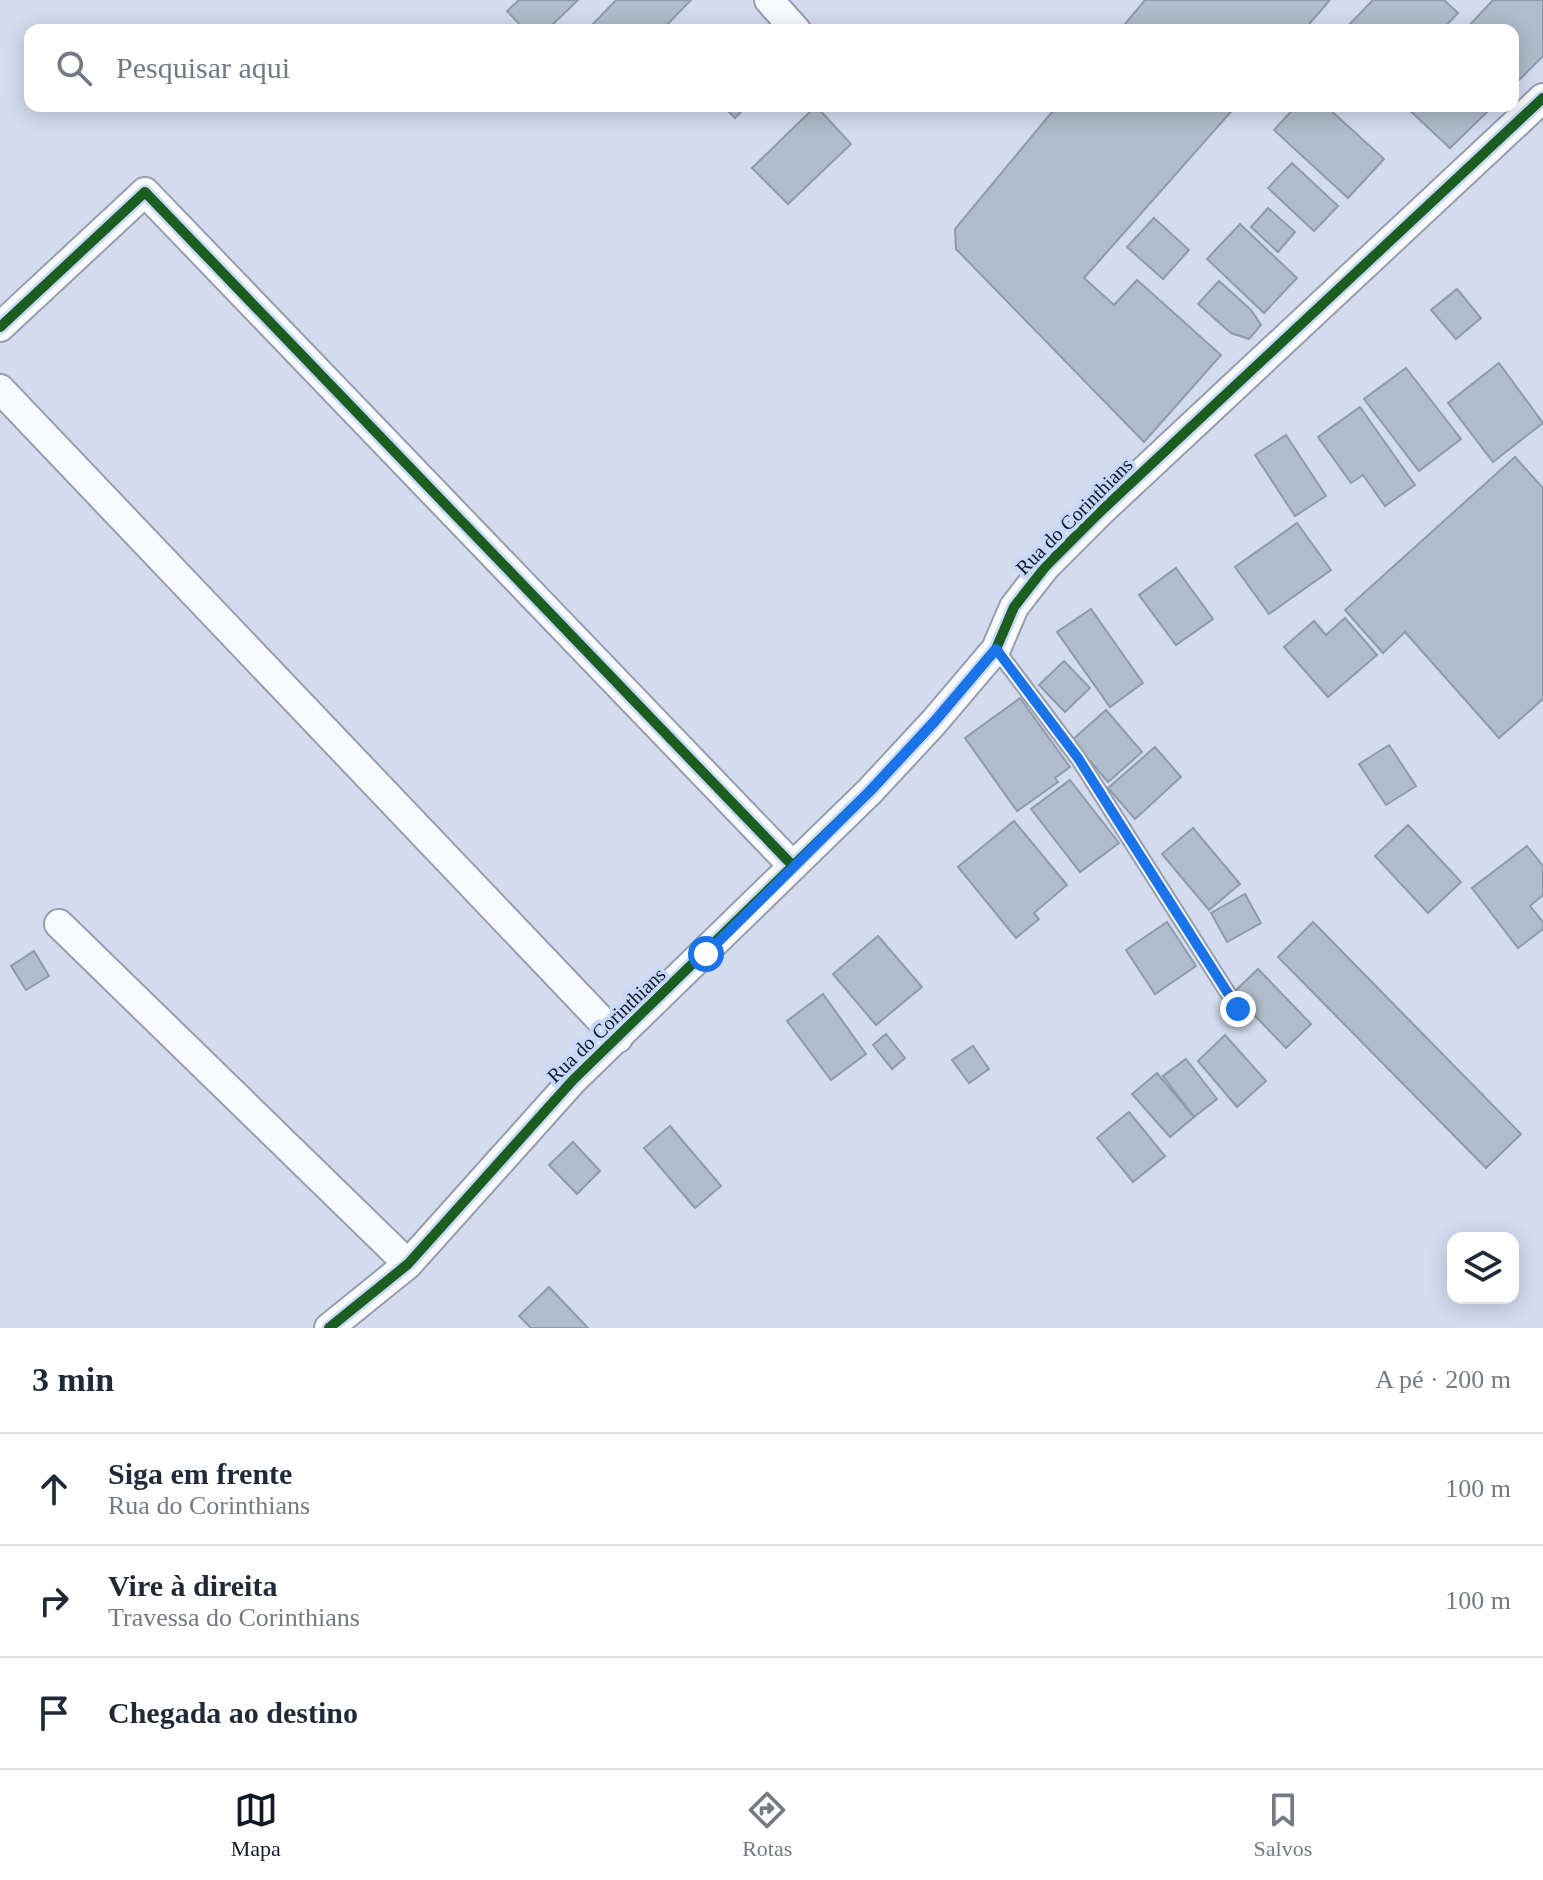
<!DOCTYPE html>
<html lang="pt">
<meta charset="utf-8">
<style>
:root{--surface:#fff;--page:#f2f2f3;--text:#1f2937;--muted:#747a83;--line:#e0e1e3;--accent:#111827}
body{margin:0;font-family:Georgia,serif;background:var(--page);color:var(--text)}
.controls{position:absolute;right:24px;bottom:24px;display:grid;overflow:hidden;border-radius:16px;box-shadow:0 4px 20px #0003}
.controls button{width:72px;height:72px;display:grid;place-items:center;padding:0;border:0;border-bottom:2px solid var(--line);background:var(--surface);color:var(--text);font:40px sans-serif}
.stop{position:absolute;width:24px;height:24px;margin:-18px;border:6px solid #1a73e8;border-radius:50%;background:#fff}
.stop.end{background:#1a73e8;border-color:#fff;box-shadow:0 2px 8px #0008}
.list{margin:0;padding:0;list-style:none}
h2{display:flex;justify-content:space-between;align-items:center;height:104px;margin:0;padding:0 32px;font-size:34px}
h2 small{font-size:26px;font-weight:400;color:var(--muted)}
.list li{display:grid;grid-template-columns:52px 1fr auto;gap:24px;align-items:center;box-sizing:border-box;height:112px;padding:0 32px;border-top:2px solid var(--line)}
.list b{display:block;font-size:30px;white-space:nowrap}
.list p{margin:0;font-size:26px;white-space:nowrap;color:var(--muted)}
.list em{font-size:26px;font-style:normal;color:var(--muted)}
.icon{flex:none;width:44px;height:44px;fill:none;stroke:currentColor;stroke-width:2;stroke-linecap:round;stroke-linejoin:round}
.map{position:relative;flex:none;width:1543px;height:1328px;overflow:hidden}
.search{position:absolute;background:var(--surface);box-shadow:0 4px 20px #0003;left:24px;right:24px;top:24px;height:88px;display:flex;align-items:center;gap:20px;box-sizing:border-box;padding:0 28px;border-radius:16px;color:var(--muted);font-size:30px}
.sheet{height:440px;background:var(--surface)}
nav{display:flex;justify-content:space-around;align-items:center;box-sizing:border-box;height:112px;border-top:2px solid var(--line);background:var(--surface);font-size:22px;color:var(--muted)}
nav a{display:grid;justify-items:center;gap:4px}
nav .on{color:var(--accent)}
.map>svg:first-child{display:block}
</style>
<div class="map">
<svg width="1543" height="1328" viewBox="0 0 1543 1328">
<rect width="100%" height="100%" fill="#d3dcef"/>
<!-- building -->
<g fill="#b0bccb" stroke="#8f9aa9" stroke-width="2">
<path d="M519 0H578L547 30H525L507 11Z"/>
<path d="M616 0H691L662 30H598L592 25Z"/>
<path d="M1145 0H1330L1304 30H1120Z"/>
<path d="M1373 0H1444L1458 13 1442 30H1344Z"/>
<path d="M1493 0H1543V56L1513 86V30H1465Z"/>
<path d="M723 106H747L735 118Z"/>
<path d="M816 106 851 144 788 204 752 168Z"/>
<path d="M1057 106H1236L1084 278 1114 305 1137 280 1221 355 1144 442 956 249 955 229Z"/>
<path d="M1296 106H1326L1384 159 1348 198 1274 130Z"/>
<path d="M1405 106H1493L1450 148Z"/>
<path d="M1292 163 1338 206 1314 231 1268 188Z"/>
<path d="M1268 208 1295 232 1278 252 1251 227Z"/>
<path d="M1154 218 1189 250 1163 279 1127 247Z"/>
<path d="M1240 224 1297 278 1264 313 1207 259Z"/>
<path d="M1219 281 1251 310 1261 325 1249 339 1231 333 1198 304Z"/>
<path d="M1457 289 1481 318 1456 339 1431 310Z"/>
<path d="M1499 363 1543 423 1493 462 1448 403Z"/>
<path d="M1406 368 1461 439 1419 471 1364 399Z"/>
<path d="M1360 407 1415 485 1385 506 1363 475 1351 483 1318 437Z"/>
<path d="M1286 435 1326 496 1295 516 1255 455Z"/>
<path d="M1515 457 1543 488V699L1499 738 1405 632 1383 653 1345 610Z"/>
<path d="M1297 523 1331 570 1269 614 1235 567Z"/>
<path d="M1176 568 1213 619 1176 645 1139 595Z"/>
<path d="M1091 609 1143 683 1110 707 1057 632Z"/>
<path d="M1345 618 1377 655 1328 697 1284 647 1314 621 1326 635Z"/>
<path d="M1064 661 1090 688 1065 712 1039 685Z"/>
<path d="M1020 698 1070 767 1055 778 1058 782 1017 811 965 738Z"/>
<path d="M1106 710 1142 752 1108 782 1072 740Z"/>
<path d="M1389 745 1416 786 1386 805 1359 764Z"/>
<path d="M1155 747 1181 777 1135 819 1108 788Z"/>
<path d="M1070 780 1119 843 1080 872 1031 809Z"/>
<path d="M1014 821 1067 885 1034 913 1039 919 1016 938 958 867Z"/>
<path d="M1408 825 1461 882 1428 913 1375 856Z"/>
<path d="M1193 828 1240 884 1209 910 1162 854Z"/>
<path d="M1527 846 1543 866V895L1530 906 1543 922V929L1518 948 1472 888Z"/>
<path d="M1245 894 1261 923 1227 942 1211 913Z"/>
<path d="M1167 922 1196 966 1155 994 1126 950Z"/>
<path d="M1313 922 1521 1134 1486 1168 1278 957Z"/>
<path d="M878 936 922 987 876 1025 833 974Z"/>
<path d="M34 951 49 976 26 990 11 966Z"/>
<path d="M1258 969 1311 1024 1286 1048 1233 993Z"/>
<path d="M823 994 866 1054 831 1080 787 1021Z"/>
<path d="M886 1034 905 1058 892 1069 873 1045Z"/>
<path d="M1225 1035 1266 1081 1237 1107 1198 1061Z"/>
<path d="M973 1046 989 1069 969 1083 952 1060Z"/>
<path d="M1186 1059 1217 1099 1194 1117 1163 1076Z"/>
<path d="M1157 1073 1194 1117 1170 1137 1132 1094Z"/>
<path d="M1129 1112 1165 1156 1133 1182 1097 1138Z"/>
<path d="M670 1126 721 1186 695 1208 644 1148Z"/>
<path d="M573 1142 600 1171 577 1194 549 1165Z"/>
<path d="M549 1287 588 1328H531L519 1316Z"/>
</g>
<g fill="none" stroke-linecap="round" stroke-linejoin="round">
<defs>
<path id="service" d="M996 649 1078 758 1238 1009"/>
<g id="minor">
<path d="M769 0 796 30"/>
<path d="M0 327 145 192 793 866"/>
<path d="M0 389 618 1038"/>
<path d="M59 924 408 1264"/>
<path d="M329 1328 408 1264 573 1080 870 791 934 722 996 649 1014 607 1046 566 1100 512 1543 98"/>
</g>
</defs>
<!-- service casing -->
<use href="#service" stroke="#969eae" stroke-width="18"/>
<!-- minor casing -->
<use href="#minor" stroke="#969eae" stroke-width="32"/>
<!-- service -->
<use href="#service" stroke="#f8fafd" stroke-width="14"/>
<!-- minor -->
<use href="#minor" stroke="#f8fafd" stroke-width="28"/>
<defs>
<g id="cycleway">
<path d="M0 327 145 192 793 866"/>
<path d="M329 1328 408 1264 573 1080 870 791 934 722 996 649 1014 607 1046 566 1100 512 1543 98"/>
</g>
</defs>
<!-- cycleway casing -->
<use href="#cycleway" stroke="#c7d9fb" stroke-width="15"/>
<!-- cycleway -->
<use href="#cycleway" stroke="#1b5e20" stroke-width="10"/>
</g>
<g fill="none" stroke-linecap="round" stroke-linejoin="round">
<!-- route -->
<path stroke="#1a73e8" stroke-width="10" d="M706 954 870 791 934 722 996 649 1078 758 1238 1009"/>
</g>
<g text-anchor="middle" stroke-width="8" stroke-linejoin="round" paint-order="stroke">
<!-- street labels -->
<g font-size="20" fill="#0e1624" stroke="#c7d9fb">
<text transform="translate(1074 516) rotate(-45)" y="7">Rua do Corinthians</text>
<text transform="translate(606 1025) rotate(-44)" y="7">Rua do Corinthians</text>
</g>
</g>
</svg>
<div class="controls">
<button><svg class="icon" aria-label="layers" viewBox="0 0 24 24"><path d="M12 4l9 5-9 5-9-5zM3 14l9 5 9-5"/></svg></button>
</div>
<div class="stop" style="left:706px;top:954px"></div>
<div class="stop end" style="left:1238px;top:1009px"></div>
<div class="search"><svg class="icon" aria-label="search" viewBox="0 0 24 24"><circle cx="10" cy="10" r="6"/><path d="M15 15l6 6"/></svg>Pesquisar aqui</div>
</div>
<section class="sheet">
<h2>3 min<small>A pé · 200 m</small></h2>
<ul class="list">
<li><svg class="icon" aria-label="ahead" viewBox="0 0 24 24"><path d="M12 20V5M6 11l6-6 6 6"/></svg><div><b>Siga em frente</b><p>Rua do Corinthians</p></div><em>100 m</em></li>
<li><svg class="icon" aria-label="right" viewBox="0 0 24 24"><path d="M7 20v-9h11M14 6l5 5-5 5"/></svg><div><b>Vire à direita</b><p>Travessa do Corinthians</p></div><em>100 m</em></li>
<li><svg class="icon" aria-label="arrive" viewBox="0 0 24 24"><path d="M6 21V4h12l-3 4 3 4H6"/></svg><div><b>Chegada ao destino</b></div></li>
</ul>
</section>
<nav>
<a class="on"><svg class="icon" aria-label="map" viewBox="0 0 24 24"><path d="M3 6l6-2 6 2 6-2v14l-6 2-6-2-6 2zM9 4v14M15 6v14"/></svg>Mapa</a>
<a><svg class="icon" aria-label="directions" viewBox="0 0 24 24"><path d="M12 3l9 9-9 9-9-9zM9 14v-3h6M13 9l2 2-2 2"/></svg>Rotas</a>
<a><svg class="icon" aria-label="saved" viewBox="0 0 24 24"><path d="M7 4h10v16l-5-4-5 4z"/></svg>Salvos</a>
</nav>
